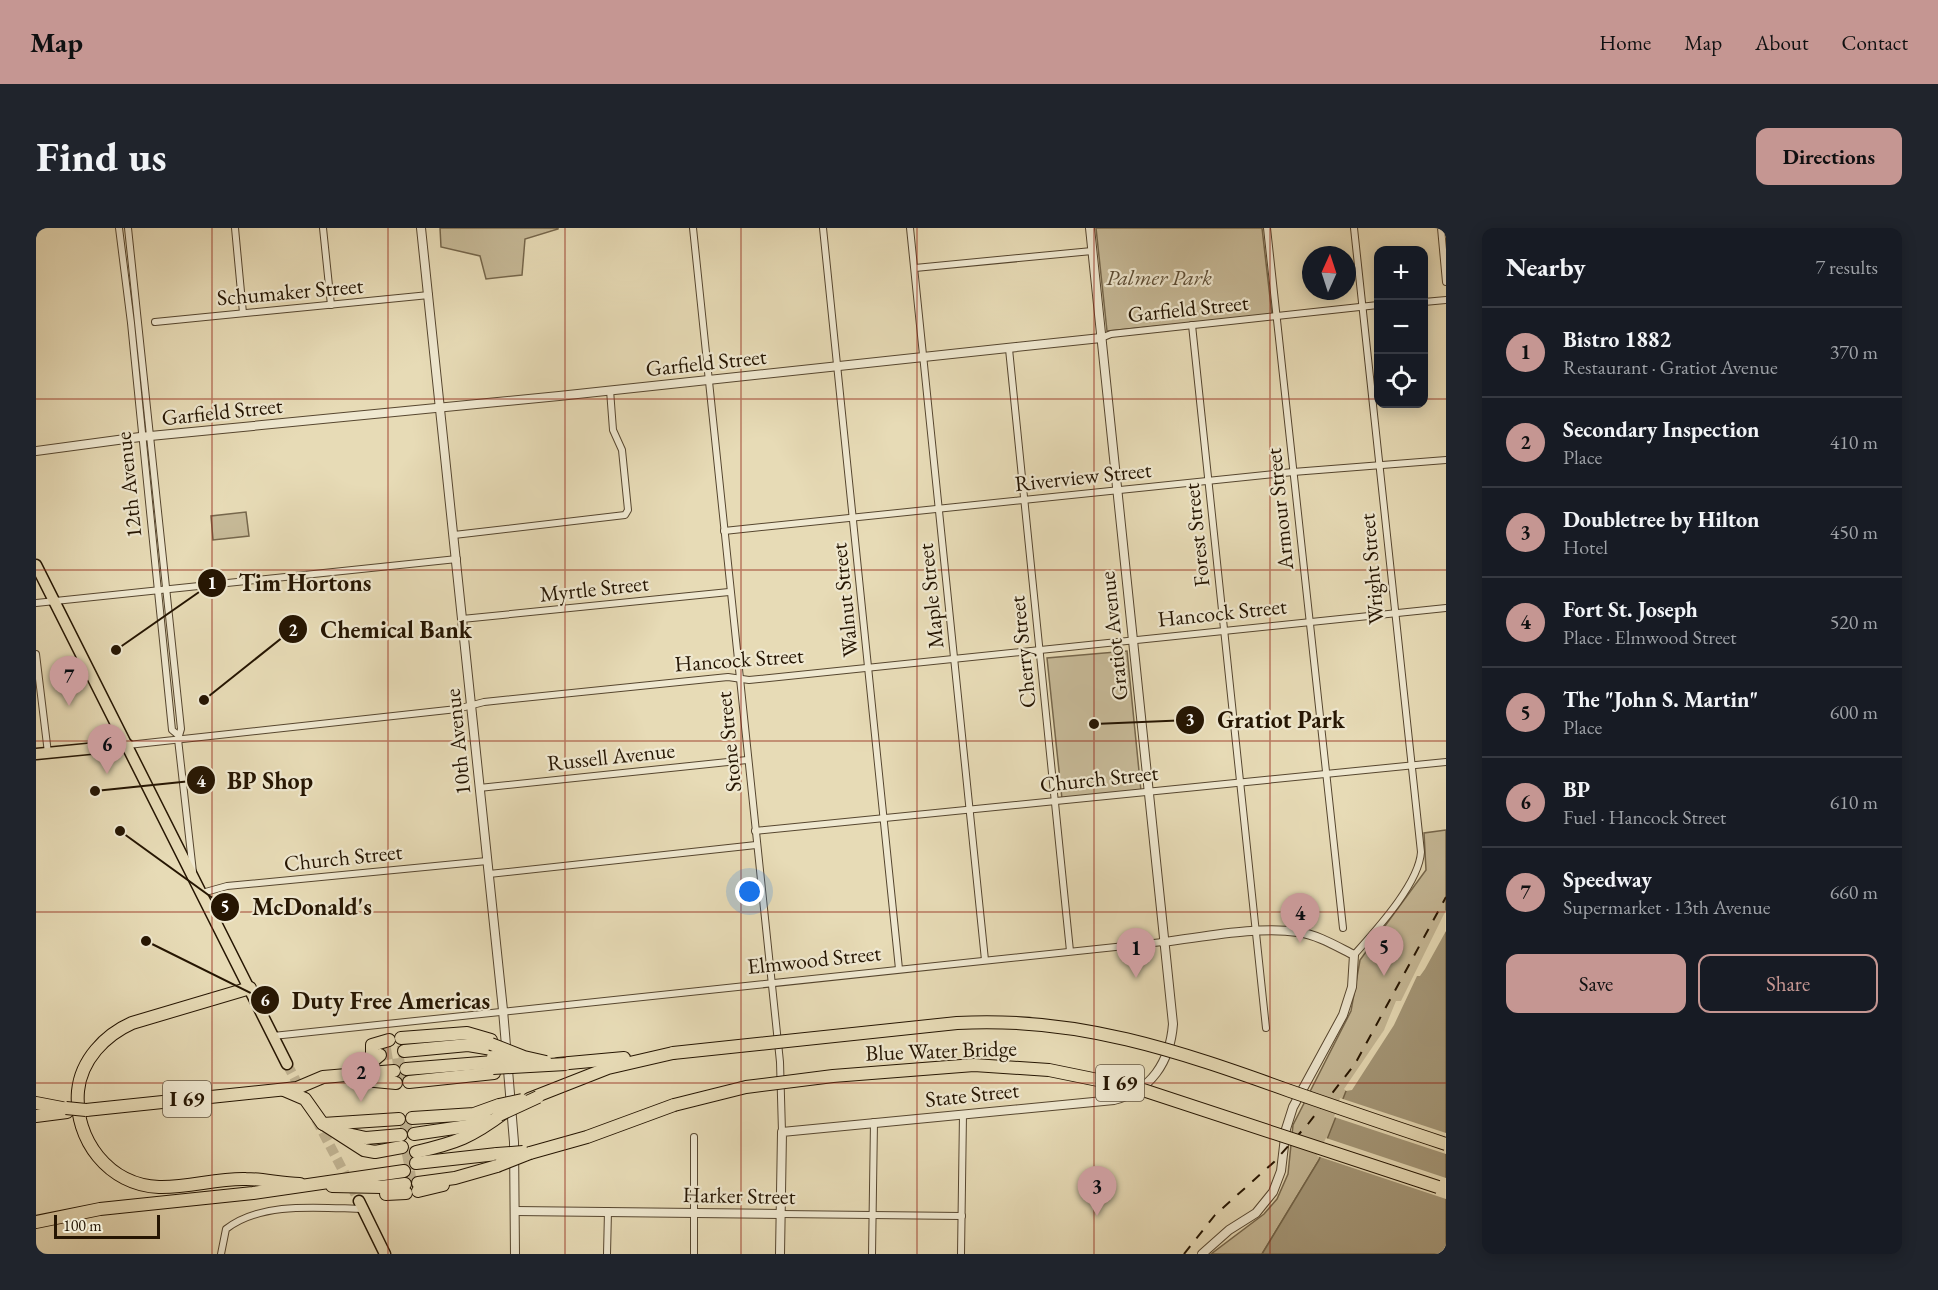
<!DOCTYPE html>
<meta charset="utf-8">
<style>
:root{--surface:#171b24;--page:#20242c;--text:#f1f3f6;--muted:#9ea1a6;--line:#363941;--accent:#c59692}
body{margin:0;font-family:"EB Garamond",serif;background:var(--page);color:var(--text)}
.controls{position:absolute;right:18px;top:18px;display:grid;overflow:hidden;border-radius:12px;box-shadow:0 3px 15px #0003}
.controls button{width:54px;height:54px;display:grid;place-items:center;padding:0;border:0;border-bottom:2px solid var(--line);background:var(--surface);color:var(--text);font:30px sans-serif}
.compass{position:absolute;left:1266px;top:18px;width:54px;height:54px;border-radius:50%;background:var(--surface);box-shadow:0 3px 15px #0003;rotate:3deg}
.scale{position:absolute;left:18px;bottom:15px;width:106px;box-sizing:border-box;padding-left:6px;border:3px solid #251502;border-top:0;font-size:16px;line-height:21px;white-space:nowrap;color:#251502;-webkit-text-stroke:4px #efe8d0;paint-order:stroke}
.you{position:absolute;left:714px;top:664px;width:21px;height:21px;margin:-15px;border:4px solid #fff;border-radius:50%;background:#1a73e8;box-shadow:0 0 0 9px #1a73e833}
.badge{display:grid;place-items:center;width:39px;height:39px;border-radius:50%;background:var(--accent);color:#111;font-size:20px;font-weight:700}
.pin{position:absolute;translate:-50% -50px;filter:drop-shadow(0 2px 3px #0008)}
.pin::after{content:'';position:absolute;top:32px;width:21px;height:18px;background:inherit;clip-path:polygon(0 0,100% 0,50% 100%)}
.list{margin:0;padding:0;list-style:none}
h2{display:flex;justify-content:space-between;align-items:center;height:78px;margin:0;padding:0 24px;font-size:26px}
h2 small{font-size:20px;font-weight:400;color:var(--muted)}
.list li{display:grid;grid-template-columns:39px 1fr auto;gap:18px;align-items:center;box-sizing:border-box;height:90px;padding:0 24px;border-top:2px solid var(--line)}
.list b{display:block;font-size:22px;white-space:nowrap}
.list p{margin:0;font-size:20px;white-space:nowrap;color:var(--muted)}
.list em{font-size:20px;font-style:normal;color:var(--muted)}
.actions{display:flex;gap:12px;padding:18px 24px}
.actions a{flex:1;padding:14px 0;border:2px solid var(--accent);border-radius:12px;text-align:center;font-size:21px;color:var(--accent)}
.actions .main{background:var(--accent);color:#111}
.icon{flex:none;width:33px;height:33px;fill:none;stroke:currentColor;stroke-width:2;stroke-linecap:round;stroke-linejoin:round}
.map{position:relative;flex:none;width:1410px;height:1026px;overflow:hidden;border-radius:12px}
header{display:flex;align-items:center;gap:36px;box-sizing:border-box;height:84px;padding:0 30px;background:var(--accent);color:#111}
header strong{font-size:28px}
nav{display:flex;gap:33px;margin-inline-start:auto;font-size:21px}
.intro{display:flex;align-items:center;justify-content:space-between;box-sizing:border-box;height:144px;padding:0 36px}
h1{margin:0;font-size:42px}
.button{padding:15px 27px;border-radius:12px;background:var(--accent);color:#111;font-size:21px;font-weight:700}
main{display:flex;gap:36px;padding:0 36px}
aside{flex:1;background:var(--surface);border-radius:12px;box-shadow:0 3px 15px #0003}
.map>svg:first-child{display:block}
</style>
<header>
<strong>Map</strong>
<nav><a>Home</a><a>Map</a><a>About</a><a>Contact</a></nav>
</header>
<div class="intro"><h1>Find us</h1><a class="button">Directions</a></div>
<main>
<div class="map">
<svg width="1410" height="1026" viewBox="0 0 1410 1026">
<rect width="100%" height="100%" fill="#e7dbb6"/>
<filter id="stains"><feTurbulence type="fractalNoise" baseFrequency=".00333" numOctaves="4"/><feColorMatrix values="0 0 0 0 .2 0 0 0 0 .09 0 0 0 0 .02 0 0 0 .5 -.17"/></filter>
<radialGradient id="worn" r=".72"><stop offset=".6" stop-color="#630" stop-opacity="0"/><stop offset="1" stop-color="#630" stop-opacity=".3"/></radialGradient>
<!-- green -->
<g fill="#c6b997" stroke="#76674c" stroke-width="1.5">
<path d="M404 0H522V1L489 11 486 47 450 51 444 28 405 19Z"/>
<path d="M1060 0H1226L1236 87 1071 103Z"/>
<path d="M210 284 213 308 177 312 175 288Z"/>
<path d="M1091 423 1105 563 1026 571 1011 430Z"/>
<path d="M1410 602V685L1402 709 1283 932 1226 1026H1175L1228 986 1241 971 1252 946 1257 897 1315 783 1324 732 1390 642 1388 605Z"/>
</g>
<!-- water -->
<path fill="#a59879" stroke="#726449" stroke-width="1.5" d="M1410 685V1026H1226L1283 932 1310 863 1366 776Z"/>
<!-- pier -->
<g fill="#e7dbb6">
<path d="M1410 682V703L1389 741 1384 748H1381L1358 797 1316 862 1310 863 1308 861 1348 802 1360 773H1365Z"/>
<path d="M1304 870 1410 905V926L1298 889Z"/>
<path d="M1290 910 1410 950V971L1281 928Z"/>
</g>
<g fill="none" stroke-linecap="round" stroke-linejoin="round">
<!-- primary-tunnel -->
<g stroke="#c0b392" stroke-width="10" stroke-dasharray="10 5" stroke-linecap="butt">
<path d="M251 836 267 866"/>
<path d="M280 891 323 973"/>
</g>
<!-- motorway-tunnel -->
<g stroke="#c0b392" stroke-width="12" stroke-dasharray="12 6" stroke-linecap="butt">
<path d="M344 827 368 823"/>
<path d="M357 837 370 835"/>
<path d="M359 849 372 848"/>
<path d="M364 899 377 898"/>
<path d="M366 927 380 924"/>
<path d="M368 937 380 935"/>
<path d="M368 950 381 948"/>
</g>
<defs>
<g id="minor">
<path d="M83 0 95 95 136 502 142 507"/>
<path d="M92 0 145 501 142 511 157 644"/>
<path d="M199 0 207 85"/>
<path d="M287 0 295 77"/>
<path d="M657 0 744 834 746 904"/>
<path d="M787 0 863 741"/>
<path d="M874 0 949 732"/>
<path d="M1231 0 1307 700"/>
<path d="M1405 0 1410 54"/>
<path d="M879 40 1056 23"/>
<path d="M1388 74 1410 72"/>
<path d="M119 94 393 67"/>
<path d="M1156 97 1230 800"/>
<path d="M1065 110 1075 106 1342 77"/>
<path d="M973 121 1034 723"/>
<path d="M688 303 1257 244 1410 232"/>
<path d="M418 307 589 287 592 282 586 222 577 202 574 162"/>
<path d="M0 375 421 331"/>
<path d="M426 391 693 364"/>
<path d="M0 426 12 525"/>
<path d="M92 517 421 481 448 474 692 449 713 452 1410 380"/>
<path d="M443 560 711 532"/>
<path d="M719 603 1410 534"/>
<path d="M453 646 720 617"/>
<path d="M166 665 191 658 451 633"/>
<path d="M1318 727C1339 703 1383 656 1385 624L1318 0"/>
<path d="M237 808 1127 714"/>
<path d="M745 986 926 988"/>
<path d="M185 1026 190 1001C226 973 284 980 327 981"/>
<path d="M571 1026 572 983"/>
<path d="M658 1026V909"/>
<path d="M836 1026 838 894"/>
<path d="M925 1026 927 886"/>
</g>
<g id="tertiary">
<path d="M385 0 467 782 478 914 479 1026"/>
<path d="M0 223 104 209 523 168 1065 110"/>
<path d="M1127 714C1169 709 1221 698 1262 704 1282 707 1300 718 1318 727L1316 759 1307 787 1257 879 1250 901 1245 943 1237 964 1220 985 1193 1002 1166 1026"/>
<path d="M479 983 745 986"/>
<path d="M744 1026 746 904 1078 872C1115 863 1134 834 1137 796L1054 0"/>
</g>
<g id="primary">
<path d="M0 337 251 836"/>
<path d="M0 526 92 517"/>
<path d="M323 973 349 1026"/>
</g>
<g id="motorway">
<path d="M214 760 96 795C69 807 45 832 42 863 38 912 73 957 123 959 152 960 181 950 210 951 228 951 246 956 264 956"/>
<path d="M365 810 431 805 455 812"/>
<path d="M368 823 432 817 456 821"/>
<path d="M336 833V817L353 812"/>
<path d="M522 836 588 830"/>
<path d="M370 841 457 834"/>
<path d="M320 847 344 827"/>
<path d="M328 852 360 855"/>
<path d="M373 854 458 845"/>
<path d="M248 862 269 871 286 895 328 922 339 924 366 919"/>
<path d="M493 871 572 840 637 825"/>
<path d="M0 875 26 880"/>
<path d="M50 882 261 860 287 849 358 843"/>
<path d="M0 888 31 884"/>
<path d="M376 890 438 886 463 877"/>
<path d="M287 896 363 891"/>
<path d="M307 905 330 910 365 907"/>
<path d="M378 906 432 898 453 892"/>
<path d="M380 924C420 915 436 909 469 884"/>
<path d="M494 925 551 909 638 877"/>
<path d="M380 935 461 926"/>
<path d="M382 955 419 950 461 938"/>
<path d="M296 958 345 959 369 956"/>
<path d="M382 963 407 957"/>
<path d="M350 966 370 965"/>
<path d="M0 994 64 981 217 965 368 943"/>
</g>
</defs>
<!-- minor casing -->
<use href="#minor" stroke="#56462f" stroke-width="8"/>
<!-- tertiary casing -->
<use href="#tertiary" stroke="#56462f" stroke-width="10"/>
<!-- primary casing -->
<use href="#primary" stroke="#251502" stroke-width="13"/>
<!-- motorway casing -->
<use href="#motorway" stroke="#251502" stroke-width="14"/>
<!-- minor -->
<use href="#minor" stroke="#efe8d0" stroke-width="6"/>
<!-- tertiary -->
<use href="#tertiary" stroke="#efe8d0" stroke-width="8"/>
<!-- primary -->
<use href="#primary" stroke="#e7dbb6" stroke-width="10"/>
<!-- motorway -->
<use href="#motorway" stroke="#e7dbb6" stroke-width="12"/>
<!-- rail -->
<path stroke="#251502" stroke-width="2" stroke-dasharray="10 10" stroke-linecap="butt" d="M1148 1026 1179 987 1238 934 1272 896 1319 836 1410 669"/>
<defs>
<g id="motorway-bridge">
<path d="M455 816 488 829 510 834"/>
<path d="M637 825 921 795C1041 788 1143 823 1254 863 1306 881 1358 899 1410 916"/>
<path d="M457 829 484 831"/>
<path d="M457 840 530 836"/>
<path d="M463 877 486 872"/>
<path d="M638 877 710 859 797 848 938 837 1013 842 1101 860 1402 959"/>
<path d="M30 880 50 882"/>
<path d="M463 887 502 869"/>
<path d="M461 926 487 924"/>
<path d="M461 938 494 925"/>
</g>
</defs>
<!-- motorway-bridge casing -->
<use href="#motorway-bridge" stroke="#251502" stroke-width="14" stroke-linecap="butt"/>
<!-- motorway-bridge -->
<use href="#motorway-bridge" stroke="#e7dbb6" stroke-width="12"/>
</g>
<!-- grid -->
<path fill="none" stroke="#8f2418" stroke-width="1.5" stroke-opacity="0.55" d="M176 0V1026M352 0V1026M529 0V1026M705 0V1026M881 0V1026M1058 0V1026M1234 0V1026M0 171H1342M1388 171H1410M0 342H1410M0 513H1410M0 684H1410M0 855H1410"/>
<g text-anchor="middle" stroke-width="4.5" stroke-linejoin="round" paint-order="stroke">
<!-- shield labels -->
<g fill="#efe8d0" stroke="#625440" stroke-width="1.5">
<rect x="1060" y="837" width="48" height="36" rx="4.5"/>
<rect x="127" y="853" width="48" height="36" rx="4.5"/>
</g>
<g font-size="21" font-weight="bold" fill="#251502">
<text x="1084" y="862">I 69</text>
<text x="151" y="878">I 69</text>
</g>
<!-- park labels -->
<g font-size="22" font-style="italic" fill="#5d4e36" stroke="#efe8d0">
<text x="1123" y="57">Palmer Park</text>
</g>
<!-- street labels -->
<g font-size="22" fill="#251502" stroke="#efe8d0">
<text transform="translate(254 63) rotate(-5)" y="8">Schumaker Street</text>
<text transform="translate(1152 80) rotate(-6)" y="8">Garfield Street</text>
<text transform="translate(670 134) rotate(-6)" y="8">Garfield Street</text>
<text transform="translate(186 183) rotate(-6)" y="8">Garfield Street</text>
<text transform="translate(1047 248) rotate(-6)" y="8">Riverview Street</text>
<text transform="translate(92 257) rotate(-96)" y="8">12th Avenue</text>
<text transform="translate(1243 281) rotate(-96)" y="8">Armour Street</text>
<text transform="translate(1160 307) rotate(-96)" y="8">Forest Street</text>
<text transform="translate(1335 341) rotate(-95)" y="8">Wright Street</text>
<text transform="translate(558 360) rotate(-6)" y="8">Myrtle Street</text>
<text transform="translate(894 368) rotate(-96)" y="8">Maple Street</text>
<text transform="translate(808 372) rotate(-96)" y="8">Walnut Street</text>
<text transform="translate(1186 384) rotate(-6)" y="8">Hancock Street</text>
<text transform="translate(1077 408) rotate(-96)" y="8">Gratiot Avenue</text>
<text transform="translate(986 424) rotate(-96)" y="8">Cherry Street</text>
<text transform="translate(703 431) rotate(-4)" y="8">Hancock Street</text>
<text transform="translate(421 514) rotate(-96)" y="8">10th Avenue</text>
<text transform="translate(692 514) rotate(-96)" y="8">Stone Street</text>
<text transform="translate(575 528) rotate(-6)" y="8">Russell Avenue</text>
<text transform="translate(1063 550) rotate(-6)" y="8">Church Street</text>
<text transform="translate(307 629) rotate(-6)" y="8">Church Street</text>
<text transform="translate(778 731) rotate(-6)" y="8">Elmwood Street</text>
<text transform="translate(905 822) rotate(-2)" y="8">Blue Water Bridge</text>
<text transform="translate(936 866) rotate(-6)" y="8">State Street</text>
<text transform="translate(703 967) rotate(1)" y="8">Harker Street</text>
</g>
</g>
<!-- callouts -->
<path fill="none" stroke="#251502" stroke-width="2" d="M80 422L176 355M168 472L257 401M1058 496L1154 492M59 563L165 552M84 603L189 679M110 713L229 772"/>
<g fill="#251502" stroke="#efe8d0" stroke-width="2">
<circle cx="80" cy="422" r="6"/>
<circle cx="168" cy="472" r="6"/>
<circle cx="1058" cy="496" r="6"/>
<circle cx="59" cy="563" r="6"/>
<circle cx="84" cy="603" r="6"/>
<circle cx="110" cy="713" r="6"/>
<circle cx="176" cy="355" r="15"/>
<circle cx="257" cy="401" r="15"/>
<circle cx="1154" cy="492" r="15"/>
<circle cx="165" cy="552" r="15"/>
<circle cx="189" cy="679" r="15"/>
<circle cx="229" cy="772" r="15"/>
</g>
<g font-size="18" text-anchor="middle" font-weight="bold" fill="#fff">
<text x="176" y="361">1</text>
<text x="257" y="408">2</text>
<text x="1154" y="498">3</text>
<text x="165" y="559">4</text>
<text x="189" y="685">5</text>
<text x="229" y="778">6</text>
</g>
<g font-size="24" text-anchor="middle" font-weight="bold" fill="#251502" stroke="#efe8d0" stroke-width="4.5" stroke-linejoin="round" paint-order="stroke">
<text x="269" y="363">Tim Hortons</text>
<text x="360" y="410">Chemical Bank</text>
<text x="1245" y="500">Gratiot Park</text>
<text x="234" y="561">BP Shop</text>
<text x="276" y="687">McDonald's</text>
<text x="355" y="781">Duty Free Americas</text>
</g>
<rect width="100%" height="100%" filter="url(#stains)"/>
<rect width="100%" height="100%" fill="url(#worn)"/>
</svg>
<div class="controls">
<button>+</button>
<button>−</button>
<button><svg class="icon" aria-label="locate" viewBox="0 0 24 24"><circle cx="12" cy="12" r="6"/><path d="M12 2v4M12 18v4M2 12h4M18 12h4"/></svg></button>
</div>
<svg class="compass" viewBox="-18 -18 36 36"><path d="M0-13l5 13h-10z" fill="#e53935"/><path d="M0 13l5-13h-10z" fill="#9ea1a6"/></svg>
<div class="scale">100 m</div>
<div class="you"></div>
<div class="pin badge" style="left:1100px;top:750px">1</div>
<div class="pin badge" style="left:325px;top:874px">2</div>
<div class="pin badge" style="left:1061px;top:988px">3</div>
<div class="pin badge" style="left:1264px;top:715px">4</div>
<div class="pin badge" style="left:1348px;top:748px">5</div>
<div class="pin badge" style="left:71px;top:546px">6</div>
<div class="pin badge" style="left:33px;top:478px">7</div>
</div>
<aside>
<h2>Nearby<small>7 results</small></h2>
<ul class="list">
<li><span class="badge">1</span><div><b>Bistro 1882</b><p>Restaurant · Gratiot Avenue</p></div><em>370 m</em></li>
<li><span class="badge">2</span><div><b>Secondary Inspection</b><p>Place</p></div><em>410 m</em></li>
<li><span class="badge">3</span><div><b>Doubletree by Hilton</b><p>Hotel</p></div><em>450 m</em></li>
<li><span class="badge">4</span><div><b>Fort St. Joseph</b><p>Place · Elmwood Street</p></div><em>520 m</em></li>
<li><span class="badge">5</span><div><b>The &quot;John S. Martin&quot;</b><p>Place</p></div><em>600 m</em></li>
<li><span class="badge">6</span><div><b>BP</b><p>Fuel · Hancock Street</p></div><em>610 m</em></li>
<li><span class="badge">7</span><div><b>Speedway</b><p>Supermarket · 13th Avenue</p></div><em>660 m</em></li>
</ul>
<div class="actions"><a class="main">Save</a><a>Share</a></div>
</aside>
</main>
